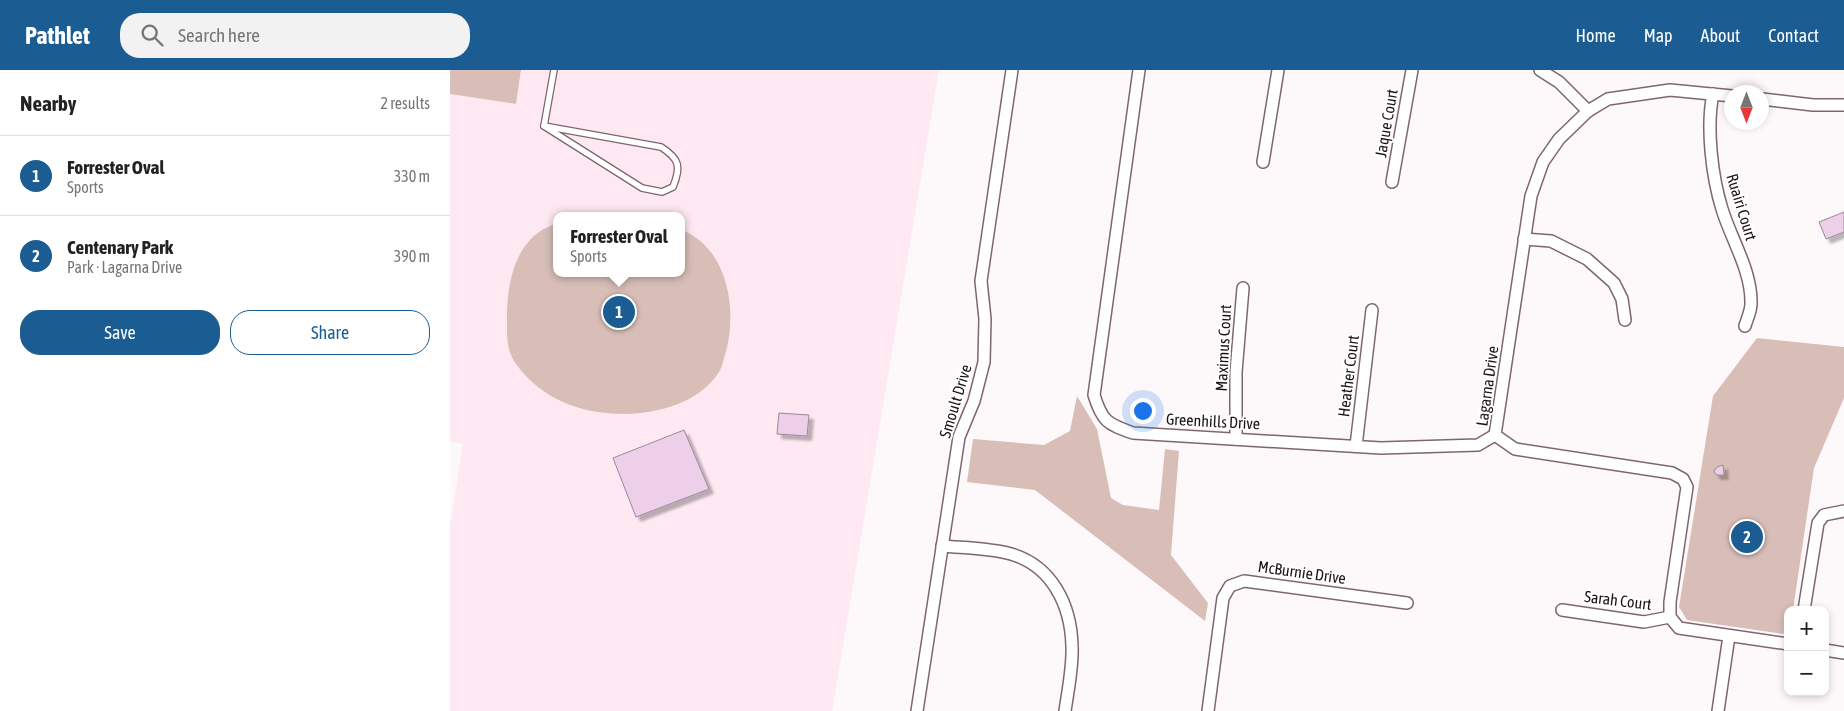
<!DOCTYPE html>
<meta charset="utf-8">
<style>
:root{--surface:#fff;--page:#f2f2f2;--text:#222;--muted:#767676;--line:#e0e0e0;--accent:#1b5d92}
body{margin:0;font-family:"Asap Condensed",sans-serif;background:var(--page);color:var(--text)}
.controls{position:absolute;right:15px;bottom:15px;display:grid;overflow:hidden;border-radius:10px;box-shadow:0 2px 8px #0003}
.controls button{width:45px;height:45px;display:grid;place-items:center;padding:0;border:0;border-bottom:1px solid var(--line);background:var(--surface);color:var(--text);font:25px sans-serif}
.compass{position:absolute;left:1274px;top:15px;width:45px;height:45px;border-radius:50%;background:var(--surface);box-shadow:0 2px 8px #0003;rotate:180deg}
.you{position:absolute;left:692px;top:340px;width:18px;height:18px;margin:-12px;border:4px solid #fff;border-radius:50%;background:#1a73e8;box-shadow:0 0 0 8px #1a73e833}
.badge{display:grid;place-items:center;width:32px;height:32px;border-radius:50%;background:var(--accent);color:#fff;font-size:16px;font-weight:700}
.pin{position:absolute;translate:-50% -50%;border:2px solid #fff;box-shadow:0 1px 5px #0006}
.popup{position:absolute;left:103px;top:142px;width:132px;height:65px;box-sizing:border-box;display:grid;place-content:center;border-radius:10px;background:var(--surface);filter:drop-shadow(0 1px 4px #0005);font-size:16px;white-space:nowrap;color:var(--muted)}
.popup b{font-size:19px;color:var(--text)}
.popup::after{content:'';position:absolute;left:50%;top:100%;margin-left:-10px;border:10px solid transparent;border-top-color:var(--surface)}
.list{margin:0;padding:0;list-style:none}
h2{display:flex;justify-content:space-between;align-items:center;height:65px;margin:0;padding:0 20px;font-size:21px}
h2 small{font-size:16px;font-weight:400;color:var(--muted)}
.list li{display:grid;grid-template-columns:32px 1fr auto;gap:15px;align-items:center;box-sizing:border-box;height:80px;padding:0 20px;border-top:1px solid var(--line)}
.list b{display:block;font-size:19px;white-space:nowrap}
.list p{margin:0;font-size:16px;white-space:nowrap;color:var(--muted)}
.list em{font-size:16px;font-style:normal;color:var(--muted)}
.actions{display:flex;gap:10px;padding:15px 20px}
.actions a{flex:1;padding:11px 0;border:1px solid var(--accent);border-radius:20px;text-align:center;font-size:18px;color:var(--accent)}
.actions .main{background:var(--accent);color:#fff}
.icon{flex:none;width:28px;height:28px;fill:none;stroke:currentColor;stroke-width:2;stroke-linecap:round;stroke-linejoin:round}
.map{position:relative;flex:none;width:1394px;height:641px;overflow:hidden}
header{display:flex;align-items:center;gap:30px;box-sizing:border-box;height:70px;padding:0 25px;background:var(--accent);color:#fff}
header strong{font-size:24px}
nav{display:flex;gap:28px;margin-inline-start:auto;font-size:18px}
.search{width:350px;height:45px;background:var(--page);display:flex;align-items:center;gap:12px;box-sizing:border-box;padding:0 18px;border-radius:20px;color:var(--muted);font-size:19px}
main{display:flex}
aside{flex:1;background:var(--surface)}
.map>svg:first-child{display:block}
</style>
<header>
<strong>Pathlet</strong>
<div class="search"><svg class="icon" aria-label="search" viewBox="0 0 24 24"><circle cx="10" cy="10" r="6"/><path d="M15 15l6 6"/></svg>Search here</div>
<nav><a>Home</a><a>Map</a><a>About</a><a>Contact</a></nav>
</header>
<main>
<aside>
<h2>Nearby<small>2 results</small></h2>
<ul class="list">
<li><span class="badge">1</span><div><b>Forrester Oval</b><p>Sports</p></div><em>330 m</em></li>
<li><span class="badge">2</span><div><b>Centenary Park</b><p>Park · Lagarna Drive</p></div><em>390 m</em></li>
</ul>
<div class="actions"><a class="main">Save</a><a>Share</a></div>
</aside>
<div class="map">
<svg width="1394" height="641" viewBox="0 0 1394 641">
<defs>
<filter id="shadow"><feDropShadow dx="4.5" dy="4.5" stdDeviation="1" flood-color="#0004"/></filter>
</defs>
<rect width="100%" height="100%" fill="#fdf8fa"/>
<!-- built -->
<path fill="#fee8f1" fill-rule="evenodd" d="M71 0H489L382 641H0V457L13 374 0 371V24L66 34ZM106 146H232V203H106Z"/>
<!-- green -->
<g fill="#d9beb8">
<path d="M0 0H71L66 34 0 24Z"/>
<path d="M106 154V203H232V160C279 179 288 242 275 285 273 290 272 298 269 302 249 333 209 343 175 344 132 344 92 330 66 294 57 282 57 268 57 254 56 216 64 166 106 154Z"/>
<path d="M1307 268 1394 277V328L1364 398 1343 540H1338V557L1333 564 1237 550 1229 537 1263 326Z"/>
<path d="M627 326 647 359 661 428 673 435 709 440 715 379 729 381 721 485 758 533 755 551 585 420 517 412 523 369 594 375 620 361Z"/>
</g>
<!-- building -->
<g fill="#edcfe9" stroke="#9c8899" filter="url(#shadow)">
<path d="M1394 142V162L1376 169 1369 152Z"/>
<path d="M329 343 359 345 357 366 327 364Z"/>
<path d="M234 360 259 419 186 447 163 388Z"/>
<path d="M1273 395 1274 405H1266L1264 401 1267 397Z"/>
</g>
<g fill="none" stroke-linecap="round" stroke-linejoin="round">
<defs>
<g id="service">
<path d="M94 56 211 77C230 89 231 97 223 117L212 122 192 118Z"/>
<path d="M94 56 104 0"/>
</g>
<g id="minor">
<path d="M689 0 644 325C652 351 657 354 683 363L931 378 1028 375 1045 365"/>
<path d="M1090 0 1109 12 1138 41"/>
<path d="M1263 24C1256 57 1262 107 1272 139 1281 169 1302 201 1301 234 1301 241 1297 249 1295 256"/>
<path d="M1282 26 1220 20 1158 29 1138 41 1109 69 1093 92 1081 126 1045 365 1065 379 1222 403 1233 409 1237 417 1220 532V547L1229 558 1338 574"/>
<path d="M1312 29 1363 35H1394"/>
<path d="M813 92 828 0"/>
<path d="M942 112 962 0"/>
<path d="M1074 169 1101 171 1137 189 1164 213 1172 229 1175 250"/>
<path d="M786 369V302L793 218"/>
<path d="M906 376 922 240"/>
<path d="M492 476C514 478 540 478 561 484 602 496 621 535 622 576 623 597 618 620 615 641"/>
<path d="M1112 540 1194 552 1220 547"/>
<path d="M1354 540 1368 453 1374 445 1394 441"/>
<path d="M1375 580 1394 583"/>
<path d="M467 641 509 367 524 331 534 292 535 249 531 211 562 0"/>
<path d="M758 641 773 528 780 516 794 511 957 533"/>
<path d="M1268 641 1279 566"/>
</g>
</defs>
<!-- service casing -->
<use href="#service" stroke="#7e6670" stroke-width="8"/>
<!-- minor casing -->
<use href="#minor" stroke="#7e6670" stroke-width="14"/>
<!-- service -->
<use href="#service" stroke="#fff" stroke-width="5.5"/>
<!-- minor -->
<use href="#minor" stroke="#fff" stroke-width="11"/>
</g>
<g text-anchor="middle" stroke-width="4" stroke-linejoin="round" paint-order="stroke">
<!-- street labels -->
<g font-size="16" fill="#1c1317" stroke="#fff">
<text transform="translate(936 53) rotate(-80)" y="6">Jaque Court</text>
<text transform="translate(1292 137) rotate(73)" y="6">Ruairi Court</text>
<text transform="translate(773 278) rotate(-87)" y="6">Maximus Court</text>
<text transform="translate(898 306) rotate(-83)" y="6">Heather Court</text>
<text transform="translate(1037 316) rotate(-82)" y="6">Lagarna Drive</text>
<text transform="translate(505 331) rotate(-73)" y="6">Smoult Drive</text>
<text transform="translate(763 351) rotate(3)" y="6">Greenhills Drive</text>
<text transform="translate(852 502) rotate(8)" y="6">McBurnie Drive</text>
<text transform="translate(1168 530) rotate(7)" y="6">Sarah Court</text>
</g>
</g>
</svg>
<div class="controls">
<button>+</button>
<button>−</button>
</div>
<svg class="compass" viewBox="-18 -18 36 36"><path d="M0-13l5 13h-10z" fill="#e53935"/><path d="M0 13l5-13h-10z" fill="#767676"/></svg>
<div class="you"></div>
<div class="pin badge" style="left:169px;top:242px">1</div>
<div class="popup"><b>Forrester Oval</b>Sports</div>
<div class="pin badge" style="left:1297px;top:467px">2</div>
</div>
</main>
